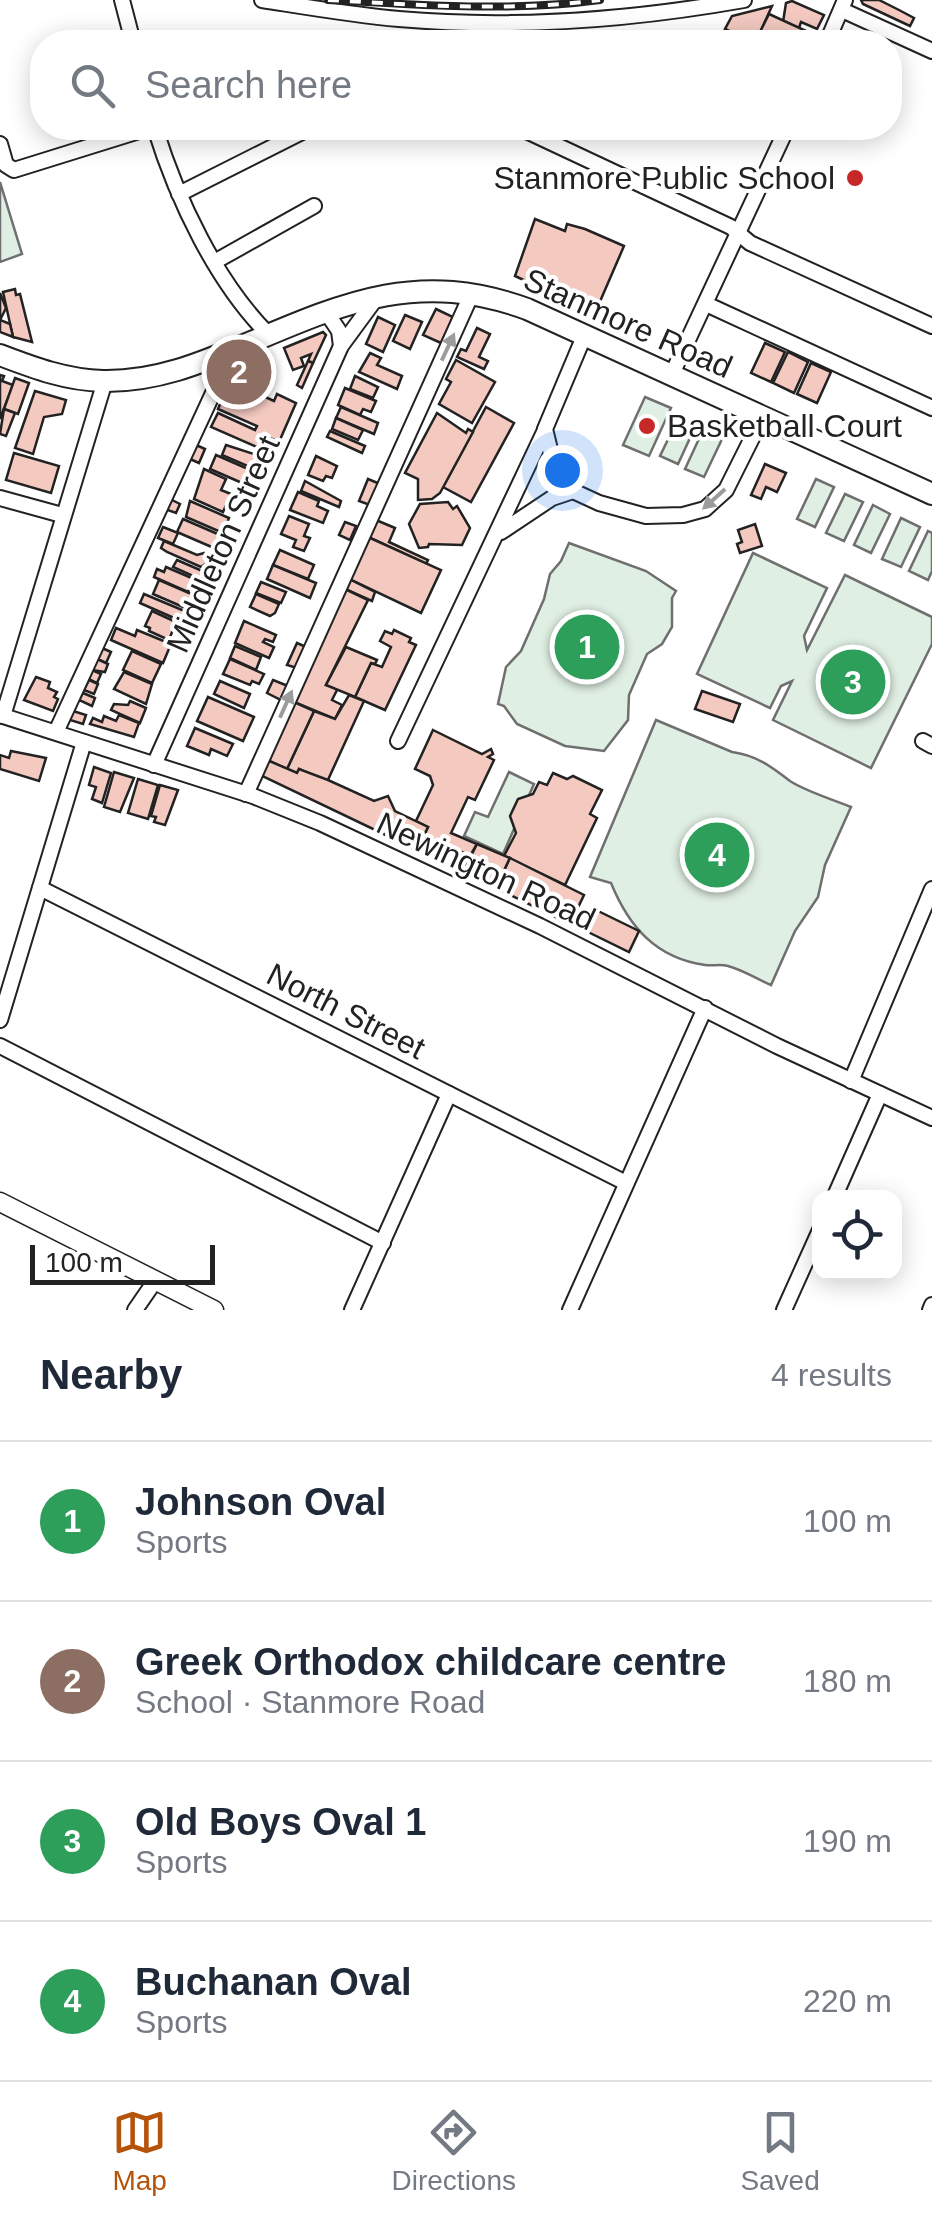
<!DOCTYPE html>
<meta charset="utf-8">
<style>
:root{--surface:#fff;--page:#f6f6f7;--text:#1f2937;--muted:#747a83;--line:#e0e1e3;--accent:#b45309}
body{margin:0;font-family:Helvetica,sans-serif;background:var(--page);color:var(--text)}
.controls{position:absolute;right:30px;bottom:30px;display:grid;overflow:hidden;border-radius:20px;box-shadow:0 5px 25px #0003}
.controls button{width:90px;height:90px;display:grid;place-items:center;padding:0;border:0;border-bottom:2px solid var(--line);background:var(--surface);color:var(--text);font:50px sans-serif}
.scale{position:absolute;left:30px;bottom:25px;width:185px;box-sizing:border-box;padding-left:10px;border:5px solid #222;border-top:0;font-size:28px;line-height:35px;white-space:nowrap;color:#222;-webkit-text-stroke:8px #fff;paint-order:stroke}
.you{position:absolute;left:562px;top:470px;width:35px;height:35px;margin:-25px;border:8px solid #fff;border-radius:50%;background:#1a73e8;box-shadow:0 0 0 15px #1a73e833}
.badge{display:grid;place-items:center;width:65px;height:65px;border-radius:50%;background:var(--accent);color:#fff;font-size:32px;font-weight:700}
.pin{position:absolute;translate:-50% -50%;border:5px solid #fff;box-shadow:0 2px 10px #0006}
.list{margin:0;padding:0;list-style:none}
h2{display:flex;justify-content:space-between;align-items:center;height:130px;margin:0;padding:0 40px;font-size:42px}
h2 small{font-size:32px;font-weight:400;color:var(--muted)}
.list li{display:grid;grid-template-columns:65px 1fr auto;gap:30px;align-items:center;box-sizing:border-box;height:160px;padding:0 40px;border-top:2px solid var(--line)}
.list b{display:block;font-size:38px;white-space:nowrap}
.list p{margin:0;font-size:32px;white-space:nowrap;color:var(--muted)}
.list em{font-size:32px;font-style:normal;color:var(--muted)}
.icon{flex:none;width:55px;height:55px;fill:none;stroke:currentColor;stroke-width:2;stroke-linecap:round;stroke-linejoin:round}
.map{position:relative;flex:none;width:932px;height:1310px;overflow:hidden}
.search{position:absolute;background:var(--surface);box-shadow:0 5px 25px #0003;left:30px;right:30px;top:30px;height:110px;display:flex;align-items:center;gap:25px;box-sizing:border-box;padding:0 35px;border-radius:40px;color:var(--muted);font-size:38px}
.sheet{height:770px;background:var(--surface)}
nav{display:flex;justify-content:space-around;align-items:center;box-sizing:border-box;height:140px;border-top:2px solid var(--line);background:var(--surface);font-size:28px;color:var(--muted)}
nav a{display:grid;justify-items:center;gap:5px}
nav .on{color:var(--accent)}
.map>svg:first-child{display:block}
</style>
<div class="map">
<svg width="932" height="1310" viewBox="0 0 932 1310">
<rect width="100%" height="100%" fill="#fff"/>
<!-- green -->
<g fill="#e0efe3" stroke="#6f6f6f" stroke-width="2.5">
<path d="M469 35H531L528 42H455Z"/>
<path d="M0 182 22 254 0 262Z"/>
<path d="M645 397 671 408 649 456 623 445Z"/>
<path d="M679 417 696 425 678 464 660 456Z"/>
<path d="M704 428 723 437 704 477 685 469Z"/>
<path d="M816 479 834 487 815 527 797 519Z"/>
<path d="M845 494 863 502 844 541 826 533Z"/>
<path d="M873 505 890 514 871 553 854 545Z"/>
<path d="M901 518 920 527 901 567 882 559Z"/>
<path d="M928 531 932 533V571L928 580 909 571Z"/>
<path d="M569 543 646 571 676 591 672 598V627L662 644 647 654 629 695 628 720 604 751 565 746 517 724 504 706 498 704 506 667 521 651 544 599 550 574 561 561Z"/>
<path d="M753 553 827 588 804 636 807 650 845 575 932 617V644L871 768 773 720 792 681 781 686 770 708 697 674Z"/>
<path d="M656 720 732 752C756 755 772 767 790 781 807 792 832 799 851 807L825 865 818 897 795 931 771 985C757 979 743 970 728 966 721 964 713 966 705 965 656 958 629 927 611 883L590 877Z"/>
<path d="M509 772 534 784 503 854 464 836 475 812 488 817Z"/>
</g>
<!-- building -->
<g fill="#f3c9c0" stroke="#222" stroke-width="2.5">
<path d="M861 0H879L899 10 914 18 910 26 863 4Z"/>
<path d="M792 1 824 15 817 29 801 22 799 28 783 22 786 3Z"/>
<path d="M772 6 758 37 753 34 751 41 725 29 732 16Z"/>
<path d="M769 14 815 35 811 42H755Z"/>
<path d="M535 219 565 231 567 224 585 229 624 246 595 313 515 276Z"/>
<path d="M15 289 16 295 20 294 32 342 13 337 3 292Z"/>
<path d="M0 293 6 308 0 320Z"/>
<path d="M436 309 453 317 441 343 423 335Z"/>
<path d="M405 315 422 322 410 349 393 341Z"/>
<path d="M378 317 395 325 383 352 366 344Z"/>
<path d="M0 320 10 324 13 337 0 332Z"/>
<path d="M477 328 490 334 479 357 488 361 484 369 457 357 461 349 466 351Z"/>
<path d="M323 332 326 335 313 363 308 361 311 354 301 358 304 366 293 370 284 348Z"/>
<path d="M765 343 785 352 771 382 751 373Z"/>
<path d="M788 352 808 362 794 393 773 383Z"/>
<path d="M370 353 381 358 377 365 402 376 397 389 359 372Z"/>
<path d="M456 360 495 382 472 423 439 404 451 382 446 379Z"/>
<path d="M308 361 313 363 302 388 297 385Z"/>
<path d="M811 363 831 372 817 403 797 394Z"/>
<path d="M0 375 4 376 2 381 13 385 0 419Z"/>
<path d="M355 376 378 387 373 398 350 389Z"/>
<path d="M15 378 29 383 18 414 4 409Z"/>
<path d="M230 381 274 401 277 394 296 403 279 442 265 436 264 439 270 441 266 451 211 427 218 413 255 430 257 426 218 409Z"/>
<path d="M345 388 376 401 371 412 363 409 360 415 338 405Z"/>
<path d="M35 391 66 400 62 414 44 417 33 454 15 448Z"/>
<path d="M341 407 378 423 374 434 336 418Z"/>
<path d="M486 407 514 423 471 502 443 487Z"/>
<path d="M4 409 15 413 6 436 0 434Z"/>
<path d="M437 413 466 433 468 429 473 432 440 493 432 499 418 500V479L405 473Z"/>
<path d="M336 418 363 430 358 440 332 429Z"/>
<path d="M330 431 365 446 362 453 327 437Z"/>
<path d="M196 445 205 449 199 463 190 459Z"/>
<path d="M226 445 263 457 257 470 222 455Z"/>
<path d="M14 453 59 466 51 493 6 480Z"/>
<path d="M216 455 255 472 249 486 210 469Z"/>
<path d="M316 456 337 466 332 478 326 476 323 481 308 475Z"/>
<path d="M765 464 786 473 777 492 766 487 761 499 751 495Z"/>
<path d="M204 469 226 479 221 490 231 494 223 512 194 499Z"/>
<path d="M368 479 380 484 370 505 359 501Z"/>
<path d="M305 481 341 501 339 507 301 491Z"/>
<path d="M298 492 319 501 317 506 328 511 323 523 290 510Z"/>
<path d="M170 499 180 504 176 513 165 509Z"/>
<path d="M190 501 229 518 223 533 186 517Z"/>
<path d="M448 502 453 509 457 506 470 528 462 545 429 544 428 547 419 548 409 524 420 504Z"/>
<path d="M289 516 309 524 304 536 310 538 304 551 293 547 296 540 281 534Z"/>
<path d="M183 519 220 535 214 548 177 532Z"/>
<path d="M376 520 395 528 389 542 428 560 426 564 368 537Z"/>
<path d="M345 522 356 526 350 540 339 535Z"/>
<path d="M755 524 762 546 740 553 737 544 742 542 738 530Z"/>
<path d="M163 527 178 533 173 544 158 538Z"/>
<path d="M368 537 441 570 421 613 349 579Z"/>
<path d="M164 541 197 555 204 553 208 562 201 567 167 552 161 548Z"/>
<path d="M280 550 314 565 308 579 273 565Z"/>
<path d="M177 560 207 573 204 581 173 567Z"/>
<path d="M273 565 316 583 310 598 267 579Z"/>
<path d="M166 567 194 579 188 592 154 577 157 569 164 572Z"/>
<path d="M349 579 375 592 372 601 345 589Z"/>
<path d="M159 580 196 596 190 610 153 594Z"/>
<path d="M261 582 286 592 281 603 256 593Z"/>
<path d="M345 589 368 600 326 685 338 688 332 700 342 705 335 719 294 702Z"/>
<path d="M144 594 187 612 183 622 140 603Z"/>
<path d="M256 594 279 604 275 613 270 616 250 607Z"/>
<path d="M152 611 176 622 169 640 149 631 150 628 145 626Z"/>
<path d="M244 621 276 635 273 642 265 639 263 642 274 647 269 658 235 643Z"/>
<path d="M116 628 135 636 137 630 171 644 163 663 111 640Z"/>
<path d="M394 630 411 638 409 642 416 645 385 710 355 697 371 663 382 667 391 647 380 641 385 631 392 634Z"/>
<path d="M297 643 306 647 297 668 287 665Z"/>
<path d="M235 646 261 657 256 670 230 658Z"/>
<path d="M346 647 377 660 375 664 371 663 355 697 326 685Z"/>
<path d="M102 648 111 652 106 663 97 659Z"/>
<path d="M132 651 161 664 152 683 123 670Z"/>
<path d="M97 659 108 664 105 672 92 670Z"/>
<path d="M230 659 264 674 259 684 252 681 250 685 223 674Z"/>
<path d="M92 670 101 674 97 683 89 679Z"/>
<path d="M124 672 152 684 146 704 114 689Z"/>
<path d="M36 677 50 682 48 688 57 692 54 697 58 699 53 711 24 700Z"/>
<path d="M89 680 98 684 94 694 84 690Z"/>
<path d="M273 680 288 686 281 700 267 693Z"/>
<path d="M220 681 250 694 244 708 214 694Z"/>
<path d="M702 691 740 704 733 722 695 709Z"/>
<path d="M83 693 95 698 92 706 79 700Z"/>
<path d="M349 695 364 701 327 782 299 769 297 773 287 769 314 711 335 719Z"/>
<path d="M208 697 254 717 243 741 197 721Z"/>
<path d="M130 701 146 708 140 723 111 710 114 704 128 705Z"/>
<path d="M294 702 314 711 287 769 267 760Z"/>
<path d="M73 711 86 715 83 724 70 720Z"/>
<path d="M119 715 139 723 134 737 90 724 93 718 102 722 104 716 116 721Z"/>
<path d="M195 728 233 744 227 756 211 749 209 755 187 746Z"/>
<path d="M433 730 482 754 491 749 493 754 488 757 494 760 475 800 468 797 451 833 477 844 470 856 424 835 428 827 416 821 433 785 430 776 415 769Z"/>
<path d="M11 751 46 758 39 781 0 769V755L9 758Z"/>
<path d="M267 760 297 773 299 769 328 780 374 801 388 796 395 811 428 827 417 850 260 775Z"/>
<path d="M94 767 111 773 102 803 92 799 96 787 89 785Z"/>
<path d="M114 772 134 778 120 812 104 807Z"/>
<path d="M553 773 567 779 573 776 602 790 590 814 597 818 565 885 504 856 516 833 510 816 518 799 533 794 539 782 547 785Z"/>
<path d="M138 779 158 785 148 819 128 813Z"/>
<path d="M160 785 178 790 165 825 154 822 156 817 151 816Z"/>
<path d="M424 835 470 856 463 872 417 850Z"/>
<path d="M477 844 510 858 496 888 463 872Z"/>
<path d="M510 858 584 895 570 924 496 888Z"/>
<path d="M594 909 639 931 629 952 584 930Z"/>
</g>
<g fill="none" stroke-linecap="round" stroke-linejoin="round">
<defs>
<g id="minor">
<path d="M122 0 133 42"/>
<path d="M262 0C307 7 353 15 399 19 513 29 631 20 744 0"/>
<path d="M842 10 932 51"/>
<path d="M827 42 845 0"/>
<path d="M155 128C177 199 216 282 269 335"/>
<path d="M520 128 731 227 750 243 932 326"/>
<path d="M0 144 6 165 14 170 149 128"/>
<path d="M179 194 310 128"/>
<path d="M216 261 314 206"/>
<path d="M706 304 932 408"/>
<path d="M327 313 339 331 341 346"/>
<path d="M585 334 545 429 555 470 573 491 599 503 646 516 683 515 705 509 726 490 763 416"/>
<path d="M672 374 787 128"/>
<path d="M0 498 62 515"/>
<path d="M501 532 552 498 573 491"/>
<path d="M0 715 253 796 320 823 540 926 777 1046 932 1118"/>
<path d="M3 716 105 381"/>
<path d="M56 732 233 350"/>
<path d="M398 741 545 430"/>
<path d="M923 741 932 746"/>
<path d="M154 765 341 346 377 297"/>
<path d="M246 794 472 293"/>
<path d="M40 888 626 1183"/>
<path d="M0 1020 84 742"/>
<path d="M0 1046 383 1243"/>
<path d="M851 1081 932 889"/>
<path d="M834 1198 880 1094"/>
<path d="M135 1310 155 1281"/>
<path d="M352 1310 449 1094"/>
<path d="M570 1310 705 1008"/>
<path d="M784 1310 820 1230"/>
<path d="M930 1310 932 1305"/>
</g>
<path id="major" d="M0 1202 214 1310"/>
<path id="highway" d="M0 355C34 368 66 380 103 381 156 382 201 363 249 343 348 301 420 270 527 309L932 494"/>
</defs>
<!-- minor casing -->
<use href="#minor" stroke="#222" stroke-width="18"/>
<!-- major casing -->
<use href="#major" stroke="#222" stroke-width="21"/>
<!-- highway casing -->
<use href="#highway" stroke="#222" stroke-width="24"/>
<!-- minor -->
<use href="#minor" stroke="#fff" stroke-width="14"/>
<!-- major -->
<use href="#major" stroke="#fff" stroke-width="18"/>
<!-- highway -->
<use href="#highway" stroke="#fff" stroke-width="20"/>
<defs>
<path id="rail" d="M328 0C418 5 511 12 600 0"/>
</defs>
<!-- rail casing -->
<use href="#rail" stroke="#222" stroke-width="8"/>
<!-- rail -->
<use href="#rail" stroke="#fff" stroke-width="4" stroke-dasharray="11" stroke-linecap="butt"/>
</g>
<!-- one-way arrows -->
<defs><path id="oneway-solid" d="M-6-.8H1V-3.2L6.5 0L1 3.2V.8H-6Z" transform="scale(2.5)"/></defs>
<g fill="#9c9c9c">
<use href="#oneway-solid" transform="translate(448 347) rotate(-65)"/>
<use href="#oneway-solid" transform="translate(714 499) rotate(138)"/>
<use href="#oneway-solid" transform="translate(286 704) rotate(-66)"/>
</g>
<!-- markers -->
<g fill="#c62828" stroke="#fff" stroke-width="4">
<circle cx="855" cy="178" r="10"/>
<circle cx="647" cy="426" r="10"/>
</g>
<g text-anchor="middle" stroke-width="8" stroke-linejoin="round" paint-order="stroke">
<!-- poi labels -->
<g font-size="32" fill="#222" stroke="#fff" text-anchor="end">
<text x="835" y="189">Stanmore Public School</text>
<text x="667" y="437" text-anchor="start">Basketball Court</text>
</g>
<!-- street labels -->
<g font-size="32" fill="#222" stroke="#fff">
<text transform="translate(628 323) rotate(24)" y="11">Stanmore Road</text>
<text transform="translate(223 544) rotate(-66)" y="11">Middleton Street</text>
<text transform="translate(486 871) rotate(25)" y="11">Newington Road</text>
<text transform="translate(346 1011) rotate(27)" y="11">North Street</text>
</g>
</g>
</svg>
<div class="controls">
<button><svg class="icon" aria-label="locate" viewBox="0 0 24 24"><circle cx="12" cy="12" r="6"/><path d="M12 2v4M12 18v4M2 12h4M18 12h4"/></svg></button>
</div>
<div class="scale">100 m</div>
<div class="you"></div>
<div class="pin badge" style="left:587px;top:647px;background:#2e9e5b">1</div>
<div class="pin badge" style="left:239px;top:372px;background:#8d6e63">2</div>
<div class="pin badge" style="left:853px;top:682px;background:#2e9e5b">3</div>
<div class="pin badge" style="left:717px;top:855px;background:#2e9e5b">4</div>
<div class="search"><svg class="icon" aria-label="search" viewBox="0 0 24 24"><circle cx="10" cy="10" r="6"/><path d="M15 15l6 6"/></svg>Search here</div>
</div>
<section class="sheet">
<h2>Nearby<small>4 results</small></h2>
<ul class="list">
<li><span class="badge" style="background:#2e9e5b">1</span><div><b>Johnson Oval</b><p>Sports</p></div><em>100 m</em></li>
<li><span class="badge" style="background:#8d6e63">2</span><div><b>Greek Orthodox childcare centre</b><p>School · Stanmore Road</p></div><em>180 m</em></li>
<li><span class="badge" style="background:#2e9e5b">3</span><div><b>Old Boys Oval 1</b><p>Sports</p></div><em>190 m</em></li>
<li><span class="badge" style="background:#2e9e5b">4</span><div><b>Buchanan Oval</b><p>Sports</p></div><em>220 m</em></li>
</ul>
</section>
<nav>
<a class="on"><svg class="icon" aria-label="map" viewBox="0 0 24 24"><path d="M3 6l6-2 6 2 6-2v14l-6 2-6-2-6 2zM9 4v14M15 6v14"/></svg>Map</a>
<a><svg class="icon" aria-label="directions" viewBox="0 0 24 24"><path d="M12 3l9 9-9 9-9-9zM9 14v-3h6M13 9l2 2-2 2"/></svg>Directions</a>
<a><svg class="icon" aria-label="saved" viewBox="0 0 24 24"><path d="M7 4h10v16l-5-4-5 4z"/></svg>Saved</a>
</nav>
